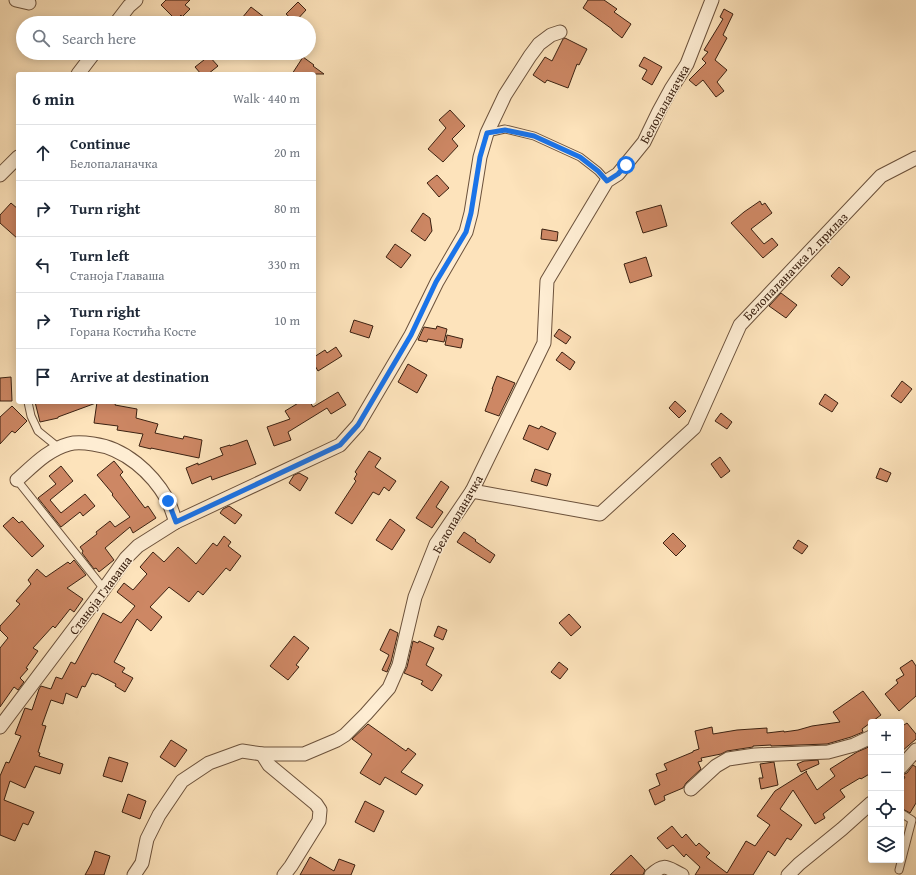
<!DOCTYPE html>
<meta charset="utf-8">
<style>
:root{--surface:#fff;--page:#f2f2f3;--text:#1f2937;--muted:#747a83;--line:#e0e1e3}
body{margin:0;font-family:"Gentium Book Plus",serif;background:var(--page);color:var(--text)}
.controls{position:absolute;right:12px;bottom:12px;display:grid;overflow:hidden;border-radius:4px;box-shadow:0 2px 10px #0003}
.controls button{width:36px;height:36px;display:grid;place-items:center;padding:0;border:0;border-bottom:1px solid var(--line);background:var(--surface);color:var(--text);font:20px sans-serif}
.stop{position:absolute;width:12px;height:12px;margin:-9px;border:3px solid #1a73e8;border-radius:50%;background:#fff}
.stop.end{background:#1a73e8;border-color:#fff;box-shadow:0 1px 4px #0008}
.list{margin:0;padding:0;list-style:none}
h2{display:flex;justify-content:space-between;align-items:center;height:52px;margin:0;padding:0 16px;font-size:17px}
h2 small{font-size:13px;font-weight:400;color:var(--muted)}
.list li{display:grid;grid-template-columns:26px 1fr auto;gap:12px;align-items:center;box-sizing:border-box;height:56px;padding:0 16px;border-top:1px solid var(--line)}
.list b{display:block;font-size:15px;white-space:nowrap}
.list p{margin:0;font-size:13px;white-space:nowrap;color:var(--muted)}
.list em{font-size:13px;font-style:normal;color:var(--muted)}
.icon{flex:none;width:22px;height:22px;fill:none;stroke:currentColor;stroke-width:2;stroke-linecap:round;stroke-linejoin:round}
.map{position:relative;flex:none;width:916px;height:875px;overflow:hidden}
.search{position:absolute;background:var(--surface);box-shadow:0 2px 10px #0003;left:16px;top:16px;width:300px;height:44px;display:flex;align-items:center;gap:10px;box-sizing:border-box;padding:0 14px;border-radius:22px;color:var(--muted);font-size:15px}
.panel{position:absolute;background:var(--surface);box-shadow:0 2px 10px #0003;left:16px;top:72px;width:300px;height:332px;border-radius:4px}
.map>svg:first-child{display:block}
</style>
<div class="map">
<svg width="916" height="875" viewBox="0 0 916 875">
<rect width="100%" height="100%" fill="#fde3bb"/>
<filter id="stains"><feTurbulence type="fractalNoise" baseFrequency=".005" numOctaves="4"/><feColorMatrix values="0 0 0 0 .2 0 0 0 0 .09 0 0 0 0 .02 0 0 0 .5 -.17"/></filter>
<radialGradient id="worn" r=".72"><stop offset=".6" stop-color="#630" stop-opacity="0"/><stop offset="1" stop-color="#630" stop-opacity=".3"/></radialGradient>
<!-- building -->
<g fill="#cd8764" stroke="#3b2111">
<path d="M166 0H190L185 5 190 9 182 17 181 15 176 20 161 5Z"/>
<path d="M588 0H604L617 9 614 12 631 24 622 38 612 30V29L583 8Z"/>
<path d="M298 2 306 10 295 22 286 14Z"/>
<path d="M251 7 264 17 259 23H248L242 18Z"/>
<path d="M724 9 733 14 723 35 727 38 715 60 727 70 717 82 724 91 716 97 703 80 696 86 689 80 706 63 702 59 708 52 704 50 723 19 720 17Z"/>
<path d="M565 38 587 49 579 65 577 64 568 88 547 80 545 83 533 75 545 57 552 61 563 39Z"/>
<path d="M209 56 218 66 208 74H201L195 67Z"/>
<path d="M303 57 314 65 313 66 324 74H292Z"/>
<path d="M644 57 662 67 652 85 642 79 647 70 639 66Z"/>
<path d="M450 110 465 126 452 139 458 146 443 162 428 149 446 128 439 120Z"/>
<path d="M437 175 449 188 439 197 427 183Z"/>
<path d="M760 201 762 205 765 203 772 213 751 229 764 244 772 238 778 245 763 258 731 223 744 212Z"/>
<path d="M11 203 18 209V239L0 223V215Z"/>
<path d="M661 205 667 226 643 233 636 212Z"/>
<path d="M423 213 430 218 432 231 425 241 411 231Z"/>
<path d="M542 229 558 232 557 241 541 239Z"/>
<path d="M395 244 411 255 401 268 386 257Z"/>
<path d="M646 257 652 276 630 283 624 264Z"/>
<path d="M839 267 850 277 842 286 831 276Z"/>
<path d="M781 293 797 305 786 318 769 306Z"/>
<path d="M354 320 373 326 369 338 350 332Z"/>
<path d="M437 326 447 329 444 342 428 339 427 342 418 340 424 327 436 329Z"/>
<path d="M559 329 571 337 566 344 554 336Z"/>
<path d="M447 335 463 339 461 348 445 345Z"/>
<path d="M336 347 342 356 318 371 314 364V357L325 350 327 353Z"/>
<path d="M562 352 575 362 570 370 556 360Z"/>
<path d="M408 364 427 375 417 393 398 382Z"/>
<path d="M497 376 515 383 499 416 485 411 493 389H492Z"/>
<path d="M11 377 12 401H0V378Z"/>
<path d="M902 381 912 389 901 403 891 396Z"/>
<path d="M338 392 346 405 331 414 327 408 288 432 291 440 274 446 267 427 290 419 285 411 300 402H310L313 407Z"/>
<path d="M825 394 838 403 832 412 819 404Z"/>
<path d="M675 401 686 411 679 418 669 408Z"/>
<path d="M35 402H95L96 403 58 417V418L40 422Z"/>
<path d="M97 402H116L115 405 137 409 136 418 158 424 155 433 183 439 184 436 202 440 199 458 151 448V449L139 446 143 434 117 430 118 426 94 423Z"/>
<path d="M12 406 27 421 15 433 12 431 0 444V417Z"/>
<path d="M721 413 732 422 727 429 715 421Z"/>
<path d="M529 425 539 429 541 426 556 433 548 450 523 439Z"/>
<path d="M247 440 256 464 212 480 211 476 192 484 186 468 198 463V465L223 455 220 448 230 445V446Z"/>
<path d="M369 451 381 458 375 467 396 481 389 491 384 487 379 495 373 492 352 524 335 513 356 481 354 479 357 474 355 472Z"/>
<path d="M720 457 730 471 721 478 711 464Z"/>
<path d="M114 461 123 472 120 475 145 508 148 506 156 518 133 533 130 527 105 548 114 560 99 572 96 568 94 569 82 553 83 551 80 547 97 534 96 532 110 521 115 527 130 517 112 495 113 494 97 475Z"/>
<path d="M61 466 73 481 50 500 61 513 85 494 95 506 83 516 80 512 61 527 38 498 56 484 49 476Z"/>
<path d="M880 468 891 473 887 482 876 478Z"/>
<path d="M535 469 551 474 547 486 531 481Z"/>
<path d="M299 473 308 478 300 491 289 483 294 475Z"/>
<path d="M441 481 449 487 436 507 443 512 432 528 416 518Z"/>
<path d="M229 506 242 515 235 524 220 513 223 509Z"/>
<path d="M13 517 19 523 22 521 44 546 32 557 3 526Z"/>
<path d="M390 519 405 530 392 550 376 540Z"/>
<path d="M464 532 476 540 475 541 495 555 490 563 457 542Z"/>
<path d="M673 533 686 546 676 556 663 543Z"/>
<path d="M224 536 231 542 228 546 241 556 230 571 226 568 203 595 198 591 189 602 169 587 150 607 162 617 151 631 137 619 114 662 125 668 122 672 133 678 125 692 115 686 116 684 97 674 96 675 92 673 85 687 82 686 77 698 66 693 63 704 51 700 42 725 46 726 38 752 40 753 39 756 63 764 60 774 35 766 25 788 10 781 4 800 34 812 28 825 23 823 15 841 0 835V776L6 762 9 763 21 736 15 734 25 708 32 710 39 689 41 686 51 689 56 677 62 679 71 662 75 664 103 613 121 623 135 606 117 592 124 583 133 590 147 574 140 567 153 552 164 562 178 547 196 564 213 543 217 546Z"/>
<path d="M798 540 808 546 802 554 793 548Z"/>
<path d="M74 560 86 575 67 588 83 599 74 612 70 609 55 628 53 626 33 648 38 651 26 668 28 669 20 678 24 682 18 690 14 687 0 707V648L8 638 0 630V626L20 604 16 601 31 584 28 580 37 569 46 577 68 562 70 564Z"/>
<path d="M569 614 581 627 571 636 559 623Z"/>
<path d="M438 626 447 630 443 640 434 636Z"/>
<path d="M390 629 398 633 391 662 387 672 382 670 389 655 380 650Z"/>
<path d="M294 636 309 648 296 665 299 667 288 680 270 666Z"/>
<path d="M413 641 418 643 419 641 434 648 426 665 442 675 432 691 421 684 423 681 404 673 407 667Z"/>
<path d="M912 660 916 666V696L899 711 885 694 898 683 896 680 904 675 900 668Z"/>
<path d="M559 662 568 669 560 679 551 672Z"/>
<path d="M863 691 881 715 862 729 863 732 851 737 827 744 771 746V745L753 746V747L727 751 721 754 701 758 702 761 698 762 701 769 686 783 683 788 664 796 665 800 655 805 649 790 660 785 656 774 667 770 664 764 693 752V751L699 749 695 731 712 727 713 734 737 730 767 728V733L784 731V732L798 730 812 726 840 722 833 712Z"/>
<path d="M907 723 916 734V739L901 752V727Z"/>
<path d="M368 724 406 751 408 748 416 754 401 772 423 785 416 795 385 777 380 785 360 773 372 754 352 739Z"/>
<path d="M171 740 187 750 175 767 160 757Z"/>
<path d="M871 746V773L861 779 860 778 840 790 845 797 823 814 825 818 815 824 793 790 780 809 802 825 791 840 787 838 775 856 768 851 753 875H695L700 867 686 854 684 857 673 845 667 849 657 838 672 826 682 838 686 834 696 846 699 843 710 853 706 857 727 873 746 841 755 846 770 825 757 816 775 791 807 771 806 772 817 790 835 776 830 769 857 752Z"/>
<path d="M109 757 128 763 122 782 103 776Z"/>
<path d="M818 760 819 764 801 772 797 764 804 761Z"/>
<path d="M774 762 778 785 761 789 759 778H763L760 764Z"/>
<path d="M913 765 916 767V803L910 813 901 808V784L905 777 902 775 907 773Z"/>
<path d="M128 794 146 801 140 819 122 812Z"/>
<path d="M365 801 384 811 374 832 355 822Z"/>
<path d="M95 851 110 856 104 875H85L91 864Z"/>
<path d="M631 855 645 870 643 875H610Z"/>
<path d="M310 857 334 871 339 859 355 865 351 875H300Z"/>
</g>
<g fill="none" stroke-linecap="round" stroke-linejoin="round">
<defs>
<g id="service">
<path d="M487 133 505 129 534 136 580 157 598 171 607 181"/>
<path d="M28 402 31 416 38 431 59 448"/>
<path d="M17 480 104 589"/>
<path d="M899 870 912 820 901 813"/>
</g>
<g id="minor">
<path d="M16 0 29 3"/>
<path d="M116 23 129 6 136 0"/>
<path d="M78 74 94 53"/>
<path d="M0 175 18 157"/>
<path d="M17 480C33 466 47 450 69 444 76 442 86 443 93 444 125 448 152 473 167 499 171 506 173 515 176 522"/>
<path d="M472 491 600 514 694 428 740 325 881 176 916 158"/>
<path d="M0 727 104 589 126 558 138 546 176 522 340 445 358 425 411 335 437 282 466 232 471 213 480 157 487 133 505 95 530 56 539 44 551 35 560 32"/>
<path d="M262 754 269 765 316 804 320 810 319 821 291 866 284 875"/>
<path d="M901 767 916 750"/>
<path d="M691 789 716 766 728 759 755 755 828 752 854 745 871 737"/>
<path d="M134 875 142 863 147 839 159 815 182 781 209 763 242 751 262 754H304L337 740 345 735 366 714 389 688 399 665 415 597 436 544 472 491 544 343 547 281 607 181 618 174 644 142 659 111 671 89 687 64 712 0"/>
<path d="M651 875C665 862 667 868 682 875"/>
<path d="M788 875 799 864 842 829 871 803"/>
</g>
</defs>
<!-- service casing -->
<use href="#service" stroke="#6c523c" stroke-width="9"/>
<!-- minor casing -->
<use href="#minor" stroke="#6c523c" stroke-width="15"/>
<!-- service -->
<use href="#service" stroke="#feedd3" stroke-width="7"/>
<!-- minor -->
<use href="#minor" stroke="#feedd3" stroke-width="13"/>
</g>
<g fill="none" stroke-linecap="round" stroke-linejoin="round">
<!-- route -->
<path stroke="#1a73e8" stroke-width="5" d="M168 501 176 522 340 445 358 425 411 335 436 282 466 232 471 213 480 157 487 133 505 130 534 136 580 157 598 171 607 181 618 174 626 165"/>
</g>
<g text-anchor="middle" stroke-width="3" stroke-linejoin="round" paint-order="stroke">
<!-- street labels -->
<g font-size="13" fill="#3b2111" stroke="#feedd3">
<text transform="translate(664 104) rotate(-61)" y="5">Белопаланачка</text>
<text transform="translate(795 266) rotate(-46)" y="5">Белопаланачка 2. прилаз</text>
<text transform="translate(457 514) rotate(-60)" y="5">Белопаланачка</text>
<text transform="translate(100 595) rotate(-53)" y="5">Станоја Главаша</text>
</g>
</g>
<rect width="100%" height="100%" filter="url(#stains)"/>
<rect width="100%" height="100%" fill="url(#worn)"/>
</svg>
<div class="controls">
<button>+</button>
<button>−</button>
<button><svg class="icon" aria-label="locate" viewBox="0 0 24 24"><circle cx="12" cy="12" r="6"/><path d="M12 2v4M12 18v4M2 12h4M18 12h4"/></svg></button>
<button><svg class="icon" aria-label="layers" viewBox="0 0 24 24"><path d="M12 4l9 5-9 5-9-5zM3 14l9 5 9-5"/></svg></button>
</div>
<div class="stop" style="left:626px;top:165px"></div>
<div class="stop end" style="left:168px;top:501px"></div>
<div class="search"><svg class="icon" aria-label="search" viewBox="0 0 24 24"><circle cx="10" cy="10" r="6"/><path d="M15 15l6 6"/></svg>Search here</div>
<section class="panel">
<h2>6 min<small>Walk · 440 m</small></h2>
<ul class="list">
<li><svg class="icon" aria-label="ahead" viewBox="0 0 24 24"><path d="M12 20V5M6 11l6-6 6 6"/></svg><div><b>Continue</b><p>Белопаланачка</p></div><em>20 m</em></li>
<li><svg class="icon" aria-label="right" viewBox="0 0 24 24"><path d="M7 20v-9h11M14 6l5 5-5 5"/></svg><div><b>Turn right</b></div><em>80 m</em></li>
<li><svg class="icon" aria-label="left" viewBox="0 0 24 24"><path d="M17 20v-9H6M10 6l-5 5 5 5"/></svg><div><b>Turn left</b><p>Станоја Главаша</p></div><em>330 m</em></li>
<li><svg class="icon" aria-label="right" viewBox="0 0 24 24"><path d="M7 20v-9h11M14 6l5 5-5 5"/></svg><div><b>Turn right</b><p>Горана Костића Косте</p></div><em>10 m</em></li>
<li><svg class="icon" aria-label="arrive" viewBox="0 0 24 24"><path d="M6 21V4h12l-3 4 3 4H6"/></svg><div><b>Arrive at destination</b></div></li>
</ul>
</section>
</div>
